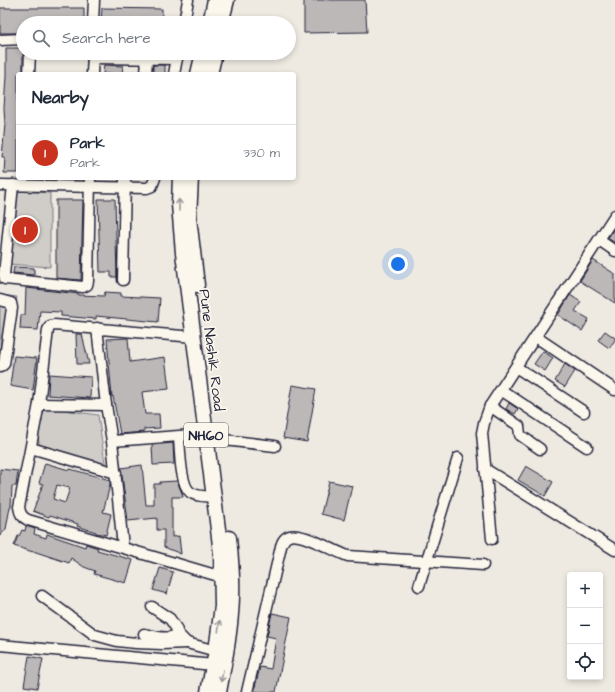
<!DOCTYPE html>
<meta charset="utf-8">
<style>
:root{--surface:#fff;--page:#f6f6f7;--text:#1f2937;--muted:#747a83;--line:#e0e1e3;--accent:#c8321e}
body{margin:0;font-family:"Architects Daughter",sans-serif;background:var(--page);color:var(--text)}
.controls{position:absolute;right:12px;bottom:12px;display:grid;overflow:hidden;border-radius:4px;box-shadow:0 2px 6px #0003}
.controls button{width:36px;height:36px;display:grid;place-items:center;padding:0;border:0;border-bottom:1px solid var(--line);background:var(--surface);color:var(--text);font:20px sans-serif}
.you{position:absolute;left:398px;top:264px;width:14px;height:14px;margin:-10px;border:3px solid #fff;border-radius:50%;background:#1a73e8;box-shadow:0 0 0 6px #1a73e833}
.badge{display:grid;place-items:center;width:26px;height:26px;border-radius:50%;background:var(--accent);color:#fff;font-size:13px;font-weight:700}
.pin{position:absolute;translate:-50% -50%;border:2px solid #fff;box-shadow:0 1px 4px #0006}
.list{margin:0;padding:0;list-style:none}
h2{display:flex;justify-content:space-between;align-items:center;height:52px;margin:0;padding:0 16px;font-size:17px}
h2 small{font-size:13px;font-weight:400;color:var(--muted)}
.list li{display:grid;grid-template-columns:26px 1fr auto;gap:12px;align-items:center;box-sizing:border-box;height:56px;padding:0 16px;border-top:1px solid var(--line)}
.list b{display:block;font-size:15px;white-space:nowrap}
.list p{margin:0;font-size:13px;white-space:nowrap;color:var(--muted)}
.list em{font-size:13px;font-style:normal;color:var(--muted)}
.icon{flex:none;width:22px;height:22px;fill:none;stroke:currentColor;stroke-width:2;stroke-linecap:round;stroke-linejoin:round}
.map{position:relative;flex:none;width:615px;height:692px;overflow:hidden}
.search{position:absolute;background:var(--surface);box-shadow:0 2px 6px #0003;left:16px;top:16px;width:280px;height:44px;display:flex;align-items:center;gap:10px;box-sizing:border-box;padding:0 14px;border-radius:22px;color:var(--muted);font-size:15px}
.panel{position:absolute;background:var(--surface);box-shadow:0 2px 6px #0003;left:16px;top:72px;width:280px;height:108px;border-radius:4px}
.map>svg:first-child{display:block}
</style>
<div class="map">
<svg width="615" height="692" viewBox="0 0 615 692">
<rect width="100%" height="100%" fill="#eeeae2"/>
<filter id="ink" filterUnits="userSpaceOnUse"><feTurbulence type="fractalNoise" baseFrequency=".025" numOctaves="2"/><feDisplacementMap in="SourceGraphic" scale="8" xChannelSelector="R" yChannelSelector="G"/><feConvolveMatrix kernelMatrix="1 2 1 2 8 2 1 2 1" color-interpolation-filters="sRGB"/></filter>
<g filter="url(#ink)">
<!-- green -->
<g fill="#d0cdc9" stroke="#797882">
<path d="M16 191 50 193V267L8 264Z"/>
<path d="M0 295 17 297 4 372H0Z"/>
<path d="M49 408 98 415 105 463 101 464 41 446C36 440 38 421 42 414 43 411 46 409 49 408Z"/>
</g>
<!-- building -->
<g fill="#bcb8b8" stroke="#22223b" fill-rule="evenodd">
<path d="M304 0H365L367 32 304 33Z"/>
<path d="M0 8H84V23H23V33H0Z"/>
<path d="M102 8 162 9V23H101Z"/>
<path d="M6 48H23V74H18V173H4L5 157H2L5 124 4 108 6 76Z"/>
<path d="M104 65 123 66 122 74H103Z"/>
<rect x="153" y="65" width="12" height="9"/>
<path d="M98 199H115L117 277H111V272H100Z"/>
<path d="M56 200H83L81 280 56 278Z"/>
<path d="M615 227V243L608 238Z"/>
<path d="M593 260 615 274V303L580 281Z"/>
<path d="M14 267 34 268V275L13 273Z"/>
<path d="M26 288 79 294V295L104 296 105 292 121 293V296L160 298 158 322 96 316V319L61 316V312L40 311 38 330 20 329 21 315H25Z"/>
<path d="M570 295 581 302 575 311 589 319 582 331 558 315Z"/>
<path d="M605 331 615 338V340L609 348 598 340Z"/>
<path d="M76 334H82L89 364H77Z"/>
<path d="M128 338 130 362 165 357 169 389 142 392 145 414H159L160 428 144 429V432L120 434 113 396 112 397 107 339Z"/>
<path d="M543 351 553 358 545 371 534 364Z"/>
<path d="M14 356 37 358 33 390 10 386Z"/>
<path d="M565 364 575 371 565 387 555 381Z"/>
<path d="M49 374 91 377 90 398 48 395Z"/>
<path d="M292 385 316 389 307 442 283 438Z"/>
<path d="M509 403 518 409 515 414 506 409Z"/>
<path d="M173 443 174 464 153 465 152 445Z"/>
<path d="M45 463 69 470 70 469 110 480V485L103 512 111 514 106 535 96 533V532L77 526 78 524 50 515 49 517 33 511 43 484 39 483ZM57 485 70 488 65 503 53 499Z"/>
<path d="M142 465 146 505H154V484H160V482L177 481 182 493 183 497H172V537L179 536 181 554 164 547V530H157V518L128 521 121 468Z"/>
<path d="M526 466 553 482 545 496 518 480Z"/>
<path d="M0 469 18 471 16 486H12L11 507H10L6 529 0 536Z"/>
<path d="M329 481 352 486 344 520 321 514Z"/>
<path d="M26 526 35 529 34 534 46 538 47 534 85 547 86 544 98 548 97 550 133 560 126 583 94 574 95 571 84 567 71 558 69 563 33 551V552L14 546 18 536H19L22 530 25 531Z"/>
<path d="M160 568 173 572 167 594 153 590Z"/>
<path d="M272 613 291 617 276 692H260L254 691 260 667 271 669 276 638 267 636Z"/>
<path d="M29 656 43 659 37 688 24 686Z"/>
</g>
<g fill="none" stroke-linecap="round" stroke-linejoin="round">
<defs>
<g id="minor">
<path d="M93 23 94 0"/>
<path d="M184 23 188 0"/>
<path d="M0 40 23 39"/>
<path d="M93 58 177 59"/>
<path d="M29 74 30 53"/>
<path d="M92 74 93 53"/>
<path d="M146 74 147 59"/>
<path d="M174 74 178 53"/>
<path d="M0 185 147 188 152 186 155 178"/>
<path d="M13 185 4 275 5 279 83 287 87 285 88 281 90 178"/>
<path d="M599 240 615 251"/>
<path d="M123 280 125 178"/>
<path d="M0 300 11 303 12 308 4 364 0 367"/>
<path d="M97 328 106 405 112 441 123 547"/>
<path d="M194 337 54 325 50 326 48 330 39 404 19 507C20 514 22 517 28 520L222 577"/>
<path d="M536 337 615 390"/>
<path d="M516 367 584 412"/>
<path d="M501 390 587 447"/>
<path d="M39 404 106 405"/>
<path d="M490 406 519 426 520 435 540 449"/>
<path d="M179 437C180 449 180 484 190 492 196 497 207 496 214 497"/>
<path d="M216 439 275 446"/>
<path d="M112 441 206 434"/>
<path d="M31 448 116 473"/>
<path d="M485 469 615 550"/>
<path d="M492 539 482 433 484 423 490 406 615 215"/>
<path d="M419 586 458 458"/>
<path d="M42 596 95 635 117 641 136 643 162 644 187 643"/>
<path d="M152 607 170 619 176 628 178 634 187 643 216 651"/>
<path d="M144 634C153 636 166 640 174 636"/>
<path d="M0 645 214 665"/>
<path d="M247 692 280 551C281 546 282 540 287 537 298 529 335 552 348 556L483 565"/>
</g>
<g id="highway">
<path d="M210 23 215 0"/>
<path d="M221 23 227 0"/>
<path d="M198 74 203 53"/>
<path d="M210 74 215 53"/>
<path d="M180 178 179 204 183 253 221 553 222 606 216 651 208 692"/>
<path d="M191 178 189 218 197 285"/>
<path d="M219 692C225 660 231 629 232 597 233 577 231 557 229 538"/>
</g>
</defs>
<!-- minor casing -->
<use href="#minor" stroke="#22223b" stroke-width="13"/>
<!-- highway casing -->
<use href="#highway" stroke="#22223b" stroke-width="17"/>
<!-- minor -->
<use href="#minor" stroke="#fbf7ec" stroke-width="10"/>
<!-- highway -->
<use href="#highway" stroke="#fbf7ec" stroke-width="14"/>
</g>
<!-- one-way arrows -->
<defs><path id="oneway-shaft" d="M-6 0H5M1.5-3L5.5 0L1.5 3" fill="none" stroke-width="1.6" stroke-linecap="round" stroke-linejoin="round"/></defs>
<g stroke="#99979c">
<use href="#oneway-shaft" transform="translate(179 205) rotate(-91)"/>
<use href="#oneway-shaft" transform="translate(219 626) rotate(-83)"/>
<use href="#oneway-shaft" transform="translate(222 676) rotate(101)"/>
</g>
</g>
<g text-anchor="middle" stroke-width="3.5" stroke-linejoin="round" paint-order="stroke">
<!-- shield labels -->
<rect fill="#fbf7ec" stroke="#636270" stroke-width="1" x="184" y="423" width="44" height="24" rx="3"/>
<g font-size="14" font-weight="bold" fill="#22223b">
<text x="206" y="440">NH60</text>
</g>
<!-- street labels -->
<g font-size="15" fill="#22223b" stroke="#fbf7ec">
<text transform="translate(212 350) rotate(83)" y="5">Pune Nashik Road</text>
</g>
</g>
</svg>
<div class="controls">
<button>+</button>
<button>−</button>
<button><svg class="icon" aria-label="locate" viewBox="0 0 24 24"><circle cx="12" cy="12" r="6"/><path d="M12 2v4M12 18v4M2 12h4M18 12h4"/></svg></button>
</div>
<div class="you"></div>
<div class="pin badge" style="left:25px;top:230px">1</div>
<div class="search"><svg class="icon" aria-label="search" viewBox="0 0 24 24"><circle cx="10" cy="10" r="6"/><path d="M15 15l6 6"/></svg>Search here</div>
<section class="panel">
<h2>Nearby<small></small></h2>
<ul class="list">
<li><span class="badge">1</span><div><b>Park</b><p>Park</p></div><em>330 m</em></li>
</ul>
</section>
</div>
